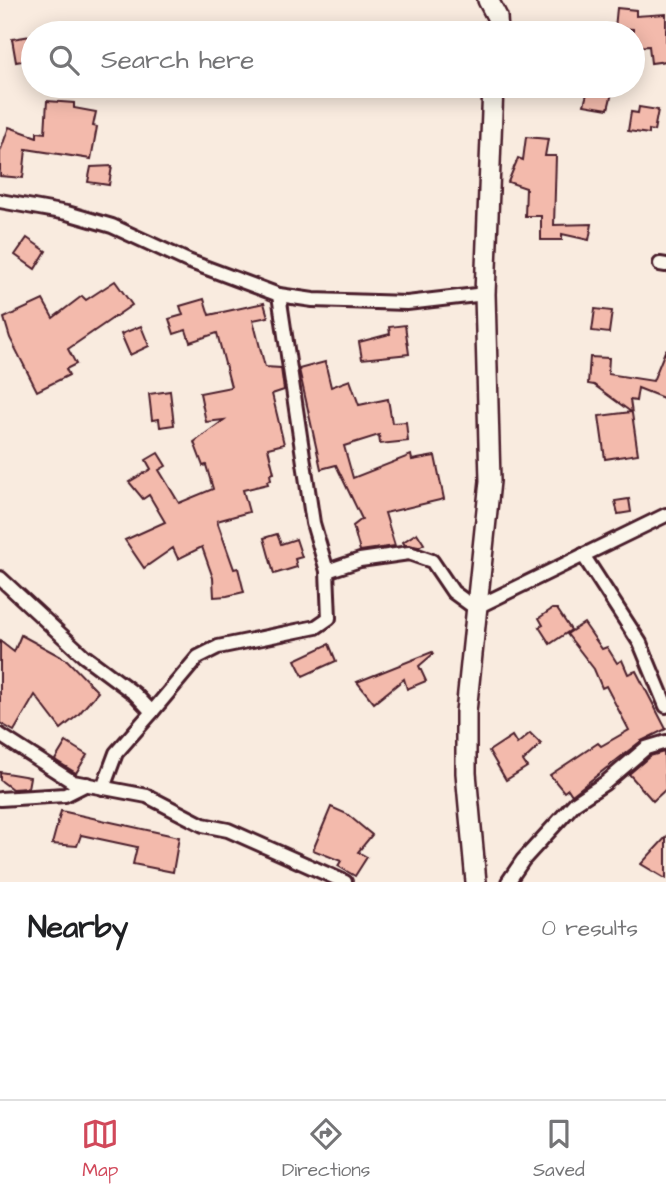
<!DOCTYPE html>
<style>
:root{--surface:#fff;--page:#f2f2f2;--text:#202124;--muted:#757577;--line:#e0e0e0;--accent:#d1495b}
body{margin:0;font-family:"Architects Daughter",sans-serif;background:var(--page);color:var(--text)}
.list{margin:0;padding:0;list-style:none}
h2{display:flex;justify-content:space-between;align-items:center;height:91px;margin:0;padding:0 28px;font-size:30px}
h2 small{font-size:23px;font-weight:400;color:var(--muted)}
.icon{flex:none;width:38px;height:38px;fill:none;stroke:currentColor;stroke-width:2;stroke-linecap:round;stroke-linejoin:round}
.map{position:relative;flex:none;width:666px;height:882px;overflow:hidden}
.search{position:absolute;background:var(--surface);box-shadow:0 4px 18px #0003;left:21px;right:21px;top:21px;height:77px;display:flex;align-items:center;gap:18px;box-sizing:border-box;padding:0 24px;border-radius:38px;color:var(--muted);font-size:26px}
.sheet{height:217px;background:var(--surface)}
nav{display:flex;justify-content:space-around;align-items:center;box-sizing:border-box;height:98px;border-top:2px solid var(--line);background:var(--surface);font-size:19px;color:var(--muted)}
nav a{display:grid;justify-items:center;gap:4px}
nav .on{color:var(--accent)}
.map>svg:first-child{display:block}
</style>
<div class="map">
<svg width="666" height="882" viewBox="0 0 666 882">
<rect width="100%" height="100%" fill="#f9ebdf"/>
<filter id="ink" filterUnits="userSpaceOnUse"><feTurbulence type="fractalNoise" baseFrequency=".0143" numOctaves="2"/><feDisplacementMap in="SourceGraphic" scale="14" xChannelSelector="R" yChannelSelector="G"/><feConvolveMatrix kernelMatrix="1 2 1 2 8 2 1 2 1" color-interpolation-filters="sRGB"/></filter>
<g filter="url(#ink)">
<!-- building -->
<g fill="#f3baac" stroke="#4a1f2b" stroke-width="2">
<path d="M617 8 636 10V16L666 14V61L651 63 649 46 633 47V29L615 28Z"/>
<path d="M31 36 33 59 16 62 12 39Z"/>
<path d="M589 86 613 89 608 109 584 105Z"/>
<path d="M47 101 74 103V108L96 112 93 126 97 127 91 159 26 149 23 178 0 176V152L9 127 37 137V132L45 133Z"/>
<path d="M639 107 658 110 654 131 649 130V134L628 131 631 112 638 113Z"/>
<path d="M526 137 548 139 545 156H556L554 225 592 224 589 240 562 234V240H541V216H525L526 188 508 182 518 158 523 160Z"/>
<path d="M112 166 109 185 88 182 91 167Z"/>
<path d="M27 238 46 251 35 269 15 255Z"/>
<path d="M115 281 132 305 68 349 76 364 66 369 69 375 37 391 10 338 4 318 43 300 53 318 82 296 86 300Z"/>
<path d="M204 299 209 315 264 303 268 317 253 320 265 367 281 368 284 390 272 394 284 444 268 448 274 473 270 474 271 480 267 481 268 484 243 490 249 512 217 521 234 569 238 568 244 592 227 596 214 597 213 578 202 547 178 559 173 548 144 568 125 540 165 522 149 495 143 499 129 482 151 469 146 460 158 453 166 466 159 470 179 503 213 489 206 465 203 466 194 442 224 420 206 422 200 393 231 387 217 333 190 342 186 330 174 334 169 319 183 315 180 306Z"/>
<path d="M595 309 612 311 609 333 592 331Z"/>
<path d="M405 325 409 354 362 359 359 342 390 334 389 327Z"/>
<path d="M141 326 149 346 130 355 121 334Z"/>
<path d="M666 349V399L638 388 636 401 630 400 638 454 605 459 599 416 631 412 594 385 588 384 590 357 609 358 608 374 653 381Z"/>
<path d="M325 362 331 387 350 380 359 405 388 399 392 423 406 422 408 441 380 444 379 435 344 446 353 478 411 455 412 460 435 456 444 499 385 513 395 546 360 551 353 526 362 519 336 465 321 469 299 369Z"/>
<path d="M170 391 174 425 160 427 159 419 152 420 149 394Z"/>
<path d="M629 499 631 512 618 514 615 501Z"/>
<path d="M417 533 424 544 419 547 405 545 403 542Z"/>
<path d="M277 534 281 544 296 539 302 557 295 559 297 567 274 574 264 538Z"/>
<path d="M552 609H557L571 630 550 644 539 627 543 625 539 618Z"/>
<path d="M584 623 602 649 607 647 617 663 622 660 628 674 636 671 666 729 641 741 572 795 568 789 564 792 550 775 598 743 601 746 629 730 606 686 602 688 594 669 567 634Z"/>
<path d="M21 635 67 660 98 692 78 715 61 729 35 695 14 731 0 723V641L14 652Z"/>
<path d="M329 644 336 661 303 676 295 660Z"/>
<path d="M432 652 433 654 419 666 426 681 407 689 404 679 374 703 357 682Z"/>
<path d="M530 733 541 744 523 761 527 767 506 780 489 751 512 736 517 744Z"/>
<path d="M66 742 87 755 76 773 55 760Z"/>
<path d="M664 752 666 789 653 801 629 774 650 756Z"/>
<path d="M0 772 30 777 28 788 12 789 0 780Z"/>
<path d="M331 807 347 814 372 835 358 852 367 857 355 876 338 866 341 861 313 850Z"/>
<path d="M61 811 179 837 173 872 133 864 137 847 81 835 77 846 52 844Z"/>
<path d="M666 837V879L641 864Z"/>
</g>
<g fill="none" stroke-linecap="round" stroke-linejoin="round">
<defs>
<g id="street">
<path d="M0 201 67 213 112 226 188 261 279 295 313 300 407 303 485 294"/>
<path d="M660 264 666 265"/>
<path d="M279 295 313 523 327 571 360 560 409 553 432 561 453 592 475 608 666 515"/>
<path d="M583 555 640 643 666 706"/>
<path d="M0 578 84 656 135 694 152 712 116 753 103 788"/>
<path d="M152 712 198 657 218 647 316 627 329 618 327 571"/>
<path d="M0 735 73 782 147 796 203 825 228 830 345 882"/>
<path d="M0 799 65 795 87 784"/>
<path d="M508 882 523 860 575 803 605 783 646 748 666 742"/>
</g>
<g id="secondary">
<path d="M488 0 497 17 498 33"/>
<path d="M476 882 466 773V712L490 481 485 294 493 86"/>
</g>
</defs>
<!-- street casing -->
<use href="#street" stroke="#4a1f2b" stroke-width="18"/>
<!-- secondary casing -->
<use href="#secondary" stroke="#4a1f2b" stroke-width="24"/>
<!-- street -->
<use href="#street" stroke="#fbf7ec" stroke-width="12"/>
<!-- secondary -->
<use href="#secondary" stroke="#fbf7ec" stroke-width="19"/>
</g>
</g>
</svg>
<div class="search"><svg class="icon" aria-label="search" viewBox="0 0 24 24"><circle cx="10" cy="10" r="6"/><path d="M15 15l6 6"/></svg>Search here</div>
</div>
<section class="sheet">
<h2>Nearby<small>0 results</small></h2>
<ul class="list">
</ul>
</section>
<nav>
<a class="on"><svg class="icon" aria-label="map" viewBox="0 0 24 24"><path d="M3 6l6-2 6 2 6-2v14l-6 2-6-2-6 2zM9 4v14M15 6v14"/></svg>Map</a>
<a><svg class="icon" aria-label="directions" viewBox="0 0 24 24"><path d="M12 3l9 9-9 9-9-9zM9 14v-3h6M13 9l2 2-2 2"/></svg>Directions</a>
<a><svg class="icon" aria-label="saved" viewBox="0 0 24 24"><path d="M7 4h10v16l-5-4-5 4z"/></svg>Saved</a>
</nav>
